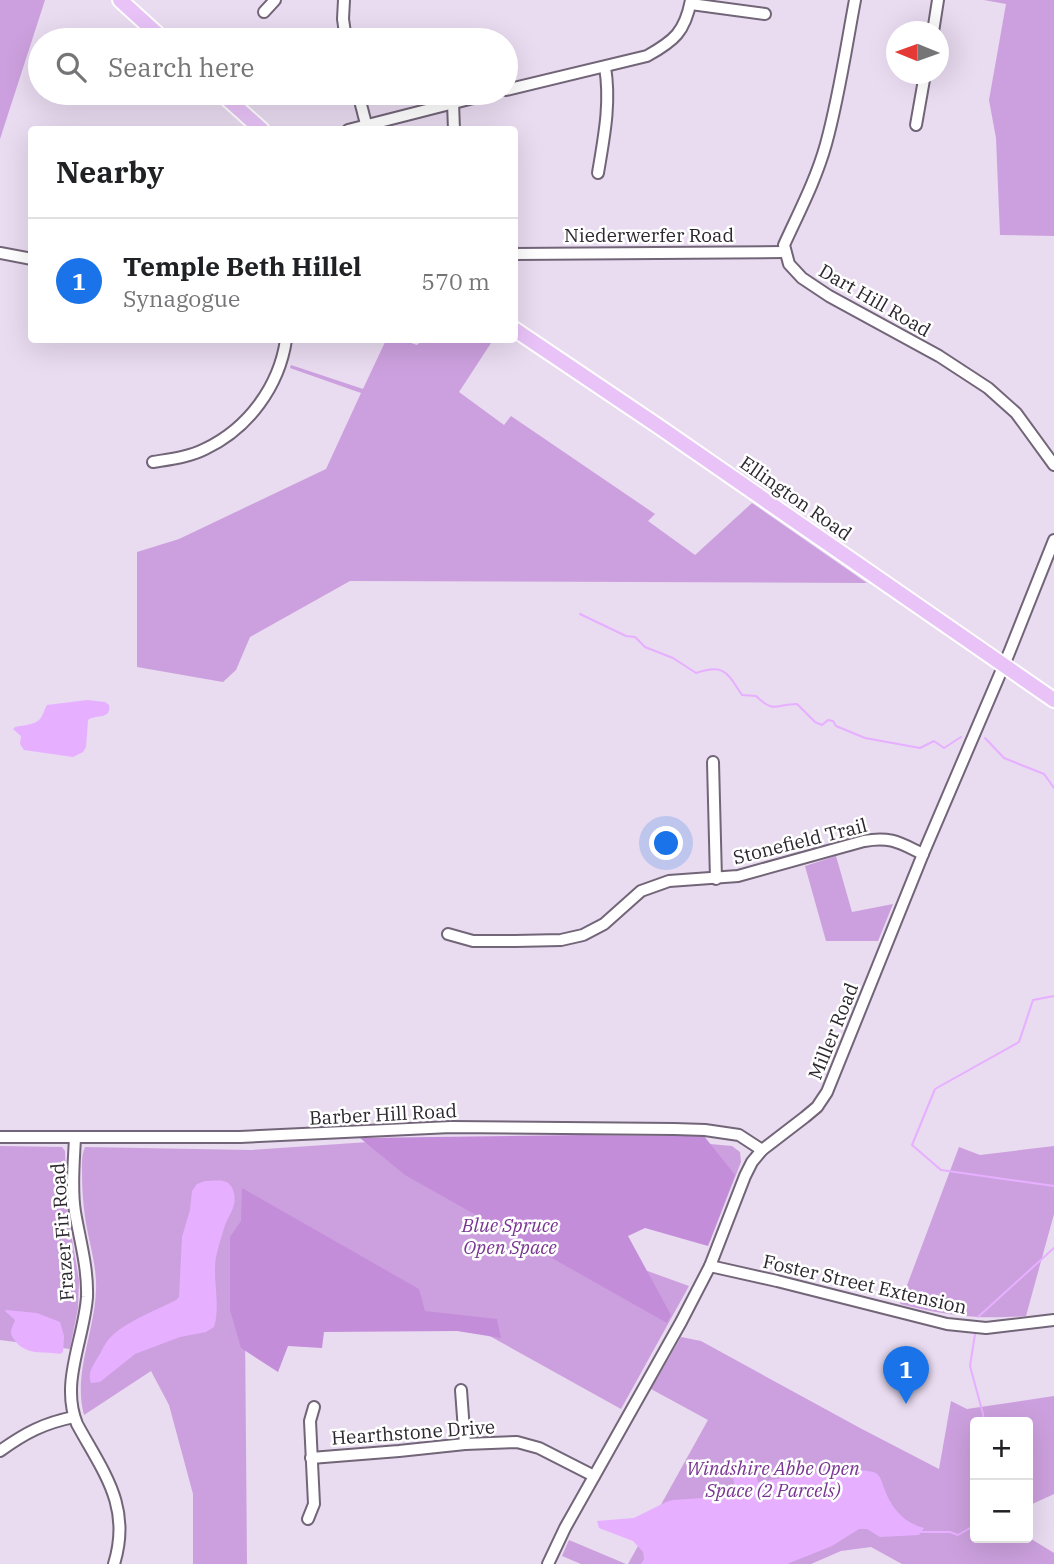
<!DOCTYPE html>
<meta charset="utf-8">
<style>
:root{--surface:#fff;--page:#f2f2f2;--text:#202124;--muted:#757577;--line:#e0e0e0;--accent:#1a73e8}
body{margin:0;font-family:"IBM Plex Serif",serif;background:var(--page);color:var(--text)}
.controls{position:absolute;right:21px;bottom:21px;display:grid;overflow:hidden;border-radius:7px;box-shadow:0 7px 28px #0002}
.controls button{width:63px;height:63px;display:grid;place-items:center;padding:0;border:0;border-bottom:2px solid var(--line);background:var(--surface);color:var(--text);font:35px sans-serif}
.compass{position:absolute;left:886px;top:21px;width:63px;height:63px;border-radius:50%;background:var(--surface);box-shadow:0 7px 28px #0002;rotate:271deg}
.you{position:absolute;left:667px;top:844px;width:24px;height:24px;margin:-18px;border:5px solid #fff;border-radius:50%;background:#1a73e8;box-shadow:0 0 0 10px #1a73e833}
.badge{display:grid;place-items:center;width:46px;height:46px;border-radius:50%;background:var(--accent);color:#fff;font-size:23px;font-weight:700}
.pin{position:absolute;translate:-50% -58px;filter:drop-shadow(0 2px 4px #0008)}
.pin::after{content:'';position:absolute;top:37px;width:24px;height:21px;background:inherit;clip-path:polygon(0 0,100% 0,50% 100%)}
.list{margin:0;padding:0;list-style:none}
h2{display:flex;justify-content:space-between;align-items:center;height:91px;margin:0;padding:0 28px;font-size:30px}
h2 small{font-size:23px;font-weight:400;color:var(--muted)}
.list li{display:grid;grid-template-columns:46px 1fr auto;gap:21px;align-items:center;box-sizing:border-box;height:126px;padding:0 28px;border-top:2px solid var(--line)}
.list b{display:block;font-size:26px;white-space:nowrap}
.list p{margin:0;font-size:23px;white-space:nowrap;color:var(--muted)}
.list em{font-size:23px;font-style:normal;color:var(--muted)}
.icon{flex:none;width:38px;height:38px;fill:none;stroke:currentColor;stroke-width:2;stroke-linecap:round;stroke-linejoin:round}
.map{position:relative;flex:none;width:1054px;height:1564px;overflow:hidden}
.search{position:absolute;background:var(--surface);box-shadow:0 7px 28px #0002;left:28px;top:28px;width:490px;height:77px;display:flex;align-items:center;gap:18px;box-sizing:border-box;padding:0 24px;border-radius:38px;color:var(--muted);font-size:26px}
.panel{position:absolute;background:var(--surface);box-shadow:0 7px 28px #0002;left:28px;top:126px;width:490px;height:217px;border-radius:7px}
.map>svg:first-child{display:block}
</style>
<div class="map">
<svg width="1054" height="1564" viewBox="0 0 1054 1564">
<rect width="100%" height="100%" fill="#e9dbf0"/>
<!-- green -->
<g fill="#cca0de">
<path d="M0 0H45L0 139Z"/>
<path d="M984 0H1054V236L1000 235 996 138 989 100 1006 4Z"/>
<path d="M386 340H402L417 345 423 340H493L459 392 504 425 511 416 655 514 648 521 695 555 752 503 867 583 350 581 250 637 236 670 223 682 137 667V552L179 539 326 469 361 393 290 368 291 365 363 389Z"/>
<path d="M836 856 852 912 893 904 878 941H826L805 866Z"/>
<path d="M666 1140 732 1146 740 1152 741 1162 710 1241 626 1209 606 1256 689 1286 621 1409 459 1319 245 1326 247 1564H193V1494L169 1405 151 1371 84 1415C72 1372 98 1326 96 1281 95 1259 88 1238 85 1217 83 1203 82 1188 82 1174 82 1165 81 1156 85 1147L251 1150 369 1142Z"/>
<path d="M0 1146 62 1147 65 1151 67 1209 79 1280 78 1308 70 1349 0 1340Z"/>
<path d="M1054 1146V1214L1026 1316C980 1320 943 1315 900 1304L959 1147 980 1155Z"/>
<path d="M681 1337 701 1341 860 1428 939 1469 951 1401 967 1409 1054 1396V1494L1028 1506V1422H975V1538L1028 1537 1054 1553V1564H902L871 1547 841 1551 811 1564H628L708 1420 651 1389Z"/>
<path d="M569 1540 626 1564H581L562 1556Z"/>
</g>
<!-- forest -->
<g fill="#c48dda">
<path d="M581 1135 704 1136 735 1175 708 1246 645 1228 628 1236 671 1315 667 1323 405 1175 360 1138Z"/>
<path d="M242 1188 419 1289 425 1311 497 1319 501 1338 457 1331 324 1332 322 1348 288 1346 278 1372 241 1348 230 1310V1237L241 1221Z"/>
</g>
<!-- water -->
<g fill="#e7afff">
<path d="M87 700 105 702 109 705C112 720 95 714 88 720L86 747 83 752 73 757 24 750 20 744 21 736 13 729 15 727C24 725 38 725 42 716 44 712 45 708 47 705Z"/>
<path d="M205 1181C215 1181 229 1177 233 1190 238 1205 230 1213 225 1225 222 1235 218 1247 216 1257 212 1280 221 1304 214 1327L206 1332 180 1337 135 1354 100 1382 91 1383C87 1373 93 1366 98 1357 101 1353 103 1347 106 1343 117 1325 157 1310 176 1300L179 1297 182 1237 190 1210 192 1191 197 1184Z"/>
<path d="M6 1310 37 1313 60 1322 64 1336 63 1352 60 1354C45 1351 28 1356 16 1342 14 1339 11 1336 11 1332 11 1328 14 1324 15 1320L5 1311Z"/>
<path d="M743 1458C757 1463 755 1469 758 1482 778 1479 864 1463 877 1474 881 1477 882 1483 884 1488 891 1508 904 1523 924 1528L919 1535 880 1537 867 1529H859L832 1546 787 1564H641L644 1559 643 1552 633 1541 599 1528 597 1521 634 1518 666 1502 673 1500 703 1498 733 1499 738 1495C733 1485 731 1471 736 1461Z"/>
</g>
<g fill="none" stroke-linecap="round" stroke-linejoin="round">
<!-- stream -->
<g stroke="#e7afff" stroke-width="2">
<path d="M580 614 626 636 635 637 645 647 673 658 696 673C725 663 727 673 742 695L756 696C775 714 775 704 797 704L815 722 822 725 828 720 833 721 836 726 865 738 920 748 934 741 944 748 961 737"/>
<path d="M985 738 1004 758 1044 774 1054 788"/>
<path d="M1054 996 1033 1000 1019 1042 935 1089 912 1145 941 1170 1054 1186"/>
<path d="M978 1317 1054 1248"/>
<path d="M975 1334 970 1366 983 1414 984 1422"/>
<path d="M921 1532H950L958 1535 972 1527 975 1517"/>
</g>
<defs>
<g id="minor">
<path d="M344 0 343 19 346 40"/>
<path d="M855 0C846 48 839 97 826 144 816 180 799 212 784 245L789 264 802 278 829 296 939 356 988 388 1016 413 1054 465"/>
<path d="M691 4 765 14"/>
<path d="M264 12 275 0"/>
<path d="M933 32 938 0"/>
<path d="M506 90 647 56C674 41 685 32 691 0"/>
<path d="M358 93 366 124"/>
<path d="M453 102 454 130"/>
<path d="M916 125 925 74"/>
<path d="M348 130 493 93"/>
<path d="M598 173C604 137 611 103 605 67"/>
<path d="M0 253 32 259"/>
<path d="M514 254 785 252"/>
<path d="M153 462C171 459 189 457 205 449 249 428 279 386 286 340"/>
<path d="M713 762 716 879"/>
<path d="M448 934 473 941H515L561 940 583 935 604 924 641 891 669 881 738 876 864 841C891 836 900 843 923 854"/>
<path d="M0 1137H240L451 1127 674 1129 705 1130 739 1135 762 1150"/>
<path d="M75 1137C74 1162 71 1188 75 1212 80 1241 88 1268 87 1297 84 1339 60 1383 77 1424 103 1472 132 1506 114 1564"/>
<path d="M710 1266 777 1281 947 1324 986 1328 1054 1320"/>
<path d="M461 1390 465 1444"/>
<path d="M0 1451C25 1433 44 1423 74 1417"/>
<path d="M311 1458 399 1451 465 1444 517 1442 539 1448 594 1476"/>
<path d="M308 1519 314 1504 310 1421 314 1407"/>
<path d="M548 1564 565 1528 681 1322 710 1266 745 1176 752 1162 762 1150 805 1117 817 1107 827 1092 923 854 1009 653 1054 540"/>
</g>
<g id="major">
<path d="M120 0 164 40"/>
<path d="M221 93 262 130"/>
<path d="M514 329 658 426 1054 700"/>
</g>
</defs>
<!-- minor casing -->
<use href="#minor" stroke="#726578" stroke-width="14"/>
<!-- major casing -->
<use href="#major" stroke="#fff" stroke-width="18"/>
<!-- minor -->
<use href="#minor" stroke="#fff" stroke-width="10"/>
<!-- major -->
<use href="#major" stroke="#e9c3f8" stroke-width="14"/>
</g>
<g text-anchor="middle" stroke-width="5" stroke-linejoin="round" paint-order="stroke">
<!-- street labels -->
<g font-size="19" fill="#2c262e" stroke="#fff">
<text x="649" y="242">Niederwerfer Road</text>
<text transform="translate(875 300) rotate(30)" y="7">Dart Hill Road</text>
<text transform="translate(796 498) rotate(35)" y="7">Ellington Road</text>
<text transform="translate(800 841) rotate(-14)" y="7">Stonefield Trail</text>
<text transform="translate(833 1031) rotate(-68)" y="7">Miller Road</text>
<text transform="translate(383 1114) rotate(-3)" y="7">Barber Hill Road</text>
<text transform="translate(62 1232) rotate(-94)" y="7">Frazer Fir Road</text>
<text transform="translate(865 1284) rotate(13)" y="7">Foster Street Extension</text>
<text transform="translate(413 1432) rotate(-4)" y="7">Hearthstone Drive</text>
</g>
<!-- park labels -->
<g font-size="19" font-style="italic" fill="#783591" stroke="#fff">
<text x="510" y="1232">Blue Spruce<tspan x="510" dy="22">Open Space</tspan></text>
<text x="773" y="1475">Windshire Abbe Open<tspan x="773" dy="22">Space (2 Parcels)</tspan></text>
</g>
</g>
</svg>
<div class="controls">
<button>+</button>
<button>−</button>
</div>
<svg class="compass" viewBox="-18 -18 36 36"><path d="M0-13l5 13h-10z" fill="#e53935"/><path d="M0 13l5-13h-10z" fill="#757577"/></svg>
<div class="you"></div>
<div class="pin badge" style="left:906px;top:1404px">1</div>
<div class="search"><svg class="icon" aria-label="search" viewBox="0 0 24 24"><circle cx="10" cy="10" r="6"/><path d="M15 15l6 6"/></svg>Search here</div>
<section class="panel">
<h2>Nearby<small></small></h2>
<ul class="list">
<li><span class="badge">1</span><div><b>Temple Beth Hillel</b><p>Synagogue</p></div><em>570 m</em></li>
</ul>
</section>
</div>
